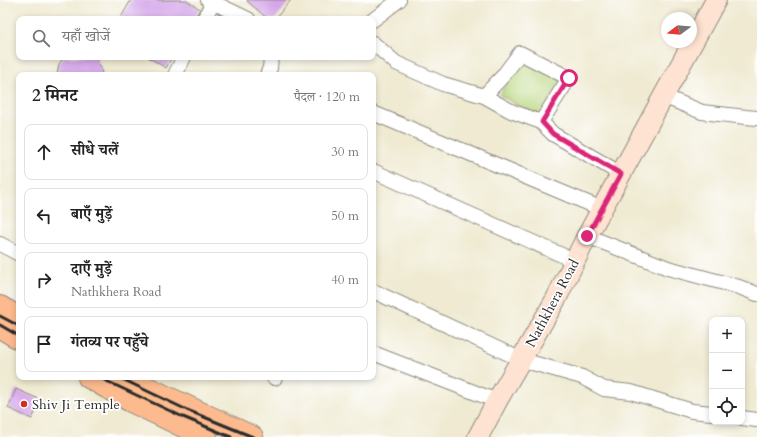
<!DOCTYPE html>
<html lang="hi">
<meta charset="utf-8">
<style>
:root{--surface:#fff;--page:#f6f6f6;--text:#222;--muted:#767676;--line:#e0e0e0}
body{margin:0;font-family:Cardo,"Noto Serif Devanagari",serif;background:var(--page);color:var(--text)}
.controls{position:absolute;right:12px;bottom:12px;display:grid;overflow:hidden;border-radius:8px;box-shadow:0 2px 6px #0003}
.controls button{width:36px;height:36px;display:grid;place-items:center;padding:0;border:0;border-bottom:1px solid var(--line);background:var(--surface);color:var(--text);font:20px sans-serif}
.compass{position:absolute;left:661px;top:12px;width:36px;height:36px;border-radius:50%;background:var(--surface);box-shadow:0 2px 6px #0003;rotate:254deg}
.stop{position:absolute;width:12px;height:12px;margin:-9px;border:3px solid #db2777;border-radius:50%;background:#fff}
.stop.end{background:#db2777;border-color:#fff;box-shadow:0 1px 4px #0008}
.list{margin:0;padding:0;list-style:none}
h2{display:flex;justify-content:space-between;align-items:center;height:52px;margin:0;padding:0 16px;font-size:17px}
h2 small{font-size:13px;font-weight:400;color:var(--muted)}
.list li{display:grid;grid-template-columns:26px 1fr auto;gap:12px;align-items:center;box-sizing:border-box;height:56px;margin:0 8px 8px;padding:0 8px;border:1px solid var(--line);border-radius:8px}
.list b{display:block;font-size:15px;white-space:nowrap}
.list p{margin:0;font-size:13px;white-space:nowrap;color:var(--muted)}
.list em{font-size:13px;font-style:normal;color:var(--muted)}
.icon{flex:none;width:22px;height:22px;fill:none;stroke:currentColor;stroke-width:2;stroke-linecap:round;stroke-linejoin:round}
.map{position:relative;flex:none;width:757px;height:437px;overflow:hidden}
.search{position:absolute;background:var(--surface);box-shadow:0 2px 6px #0003;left:16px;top:16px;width:360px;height:44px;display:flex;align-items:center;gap:10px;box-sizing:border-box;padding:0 14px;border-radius:8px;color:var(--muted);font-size:15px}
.panel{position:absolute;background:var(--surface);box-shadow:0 2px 6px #0003;left:16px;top:72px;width:360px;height:308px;border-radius:8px}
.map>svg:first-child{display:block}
</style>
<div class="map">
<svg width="757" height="437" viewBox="0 0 757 437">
<rect width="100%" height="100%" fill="#fff"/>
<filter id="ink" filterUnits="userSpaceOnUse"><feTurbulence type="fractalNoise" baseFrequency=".025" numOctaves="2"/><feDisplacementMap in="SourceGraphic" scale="8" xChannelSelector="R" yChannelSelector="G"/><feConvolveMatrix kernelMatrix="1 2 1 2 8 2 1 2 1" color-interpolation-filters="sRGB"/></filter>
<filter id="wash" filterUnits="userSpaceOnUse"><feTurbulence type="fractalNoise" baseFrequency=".012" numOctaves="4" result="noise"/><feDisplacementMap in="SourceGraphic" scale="16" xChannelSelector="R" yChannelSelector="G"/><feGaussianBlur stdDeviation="0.9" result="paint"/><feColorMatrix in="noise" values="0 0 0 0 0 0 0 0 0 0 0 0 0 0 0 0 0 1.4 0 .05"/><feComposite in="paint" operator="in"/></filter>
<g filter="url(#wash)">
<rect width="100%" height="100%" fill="#efead1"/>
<!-- green -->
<path fill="#b8d67d" stroke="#728054" d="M522 57 561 80 539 118 500 95Z"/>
<g id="blocks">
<!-- building -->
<g fill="#d4a5e9">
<path d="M131 0H186L200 9 194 19H120Z"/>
<path d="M248 0H291L275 19H268L247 1Z"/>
<path d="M64 57H95L101 68 102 75H57L59 64Z"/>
<path d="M148 57H172L166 68Z"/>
<path d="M16 389 41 400 32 419 8 408Z"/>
</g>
</g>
</g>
<g filter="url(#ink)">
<use href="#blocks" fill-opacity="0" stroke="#8d8a7e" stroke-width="1"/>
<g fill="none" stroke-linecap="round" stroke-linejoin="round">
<defs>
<g id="street">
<path d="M208 0 248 19"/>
<path d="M204 19 213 2"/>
<path d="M373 20 399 0"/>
<path d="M373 43 396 63 443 84 484 96 511 111 541 122 569 78 520 53 503 76 484 96"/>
<path d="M175 75 184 57"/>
<path d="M267 75 270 68 271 57"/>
<path d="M663 96 702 112 746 117 757 118"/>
<path d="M373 113 602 209"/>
<path d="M541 122 553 134 621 174"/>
<path d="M373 171 575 261"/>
<path d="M587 236 668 268 739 287 757 294"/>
<path d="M0 244 19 254"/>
<path d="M373 291 522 360 582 377 604 389 631 392 692 411 712 413"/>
<path d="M373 353 497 401"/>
<path d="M273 377 275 378"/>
<path d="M742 418 757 420"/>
</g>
<path id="secondary" d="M478 437 497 401 556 299 587 236 716 0"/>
<g id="primary">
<path d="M0 307 19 318"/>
<path d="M0 327 19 338"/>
<path d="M89 377 131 401 206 437"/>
<path d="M127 377 145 387 252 437"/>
</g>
</defs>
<!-- street casing -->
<use href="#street" stroke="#8d8a7e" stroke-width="16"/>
<!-- secondary casing -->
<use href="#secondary" stroke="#8d8a7e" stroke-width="22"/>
<!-- primary casing -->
<use href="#primary" stroke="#8d8a7e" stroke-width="24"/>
<!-- street -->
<use href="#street" stroke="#fff" stroke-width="14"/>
<!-- secondary -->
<use href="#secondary" stroke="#fee3d2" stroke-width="20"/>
<!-- primary -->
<use href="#primary" stroke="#fcba8e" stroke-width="22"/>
<!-- rail -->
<g stroke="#2b2b2b" stroke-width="3">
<path d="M0 316 19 326"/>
<path d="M0 325 19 336"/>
<path d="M98 377 183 417 231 437"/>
<path d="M118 377 187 410 253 437"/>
</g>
</g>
</g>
<g fill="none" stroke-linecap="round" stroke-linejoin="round" filter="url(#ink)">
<!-- route -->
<path stroke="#db2777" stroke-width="5" d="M569 78 542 122 553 134 621 174 587 236"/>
</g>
<!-- markers -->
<circle fill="#c8321e" stroke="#fff" stroke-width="1.5" cx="24" cy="404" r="4"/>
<g text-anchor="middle" stroke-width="3.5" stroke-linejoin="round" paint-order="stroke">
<!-- street labels -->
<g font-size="14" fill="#2b2b2b" stroke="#fff">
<text transform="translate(552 303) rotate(-62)" y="5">Nathkhera Road</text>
</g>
<!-- poi labels -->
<g font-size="14" fill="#2b2b2b" stroke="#fff" text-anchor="start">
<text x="32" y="409">Shiv Ji Temple</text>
</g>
</g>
</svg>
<div class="controls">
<button>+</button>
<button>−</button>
<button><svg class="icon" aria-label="locate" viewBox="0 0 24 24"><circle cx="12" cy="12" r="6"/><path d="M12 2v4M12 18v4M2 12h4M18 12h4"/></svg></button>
</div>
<svg class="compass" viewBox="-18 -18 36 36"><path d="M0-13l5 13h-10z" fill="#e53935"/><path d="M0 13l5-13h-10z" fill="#767676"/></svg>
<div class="stop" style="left:569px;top:78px"></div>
<div class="stop end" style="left:587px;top:236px"></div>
<div class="search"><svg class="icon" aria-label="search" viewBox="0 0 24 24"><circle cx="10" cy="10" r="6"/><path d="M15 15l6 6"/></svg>यहाँ खोजें</div>
<section class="panel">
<h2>2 मिनट<small>पैदल · 120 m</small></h2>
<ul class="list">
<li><svg class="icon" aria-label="ahead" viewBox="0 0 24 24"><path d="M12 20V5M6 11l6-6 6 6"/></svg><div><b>सीधे चलें</b></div><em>30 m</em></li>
<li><svg class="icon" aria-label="left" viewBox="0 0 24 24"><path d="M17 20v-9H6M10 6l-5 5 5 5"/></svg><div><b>बाएँ मुड़ें</b></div><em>50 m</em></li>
<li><svg class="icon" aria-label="right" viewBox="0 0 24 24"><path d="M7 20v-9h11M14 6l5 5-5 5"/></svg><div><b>दाएँ मुड़ें</b><p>Nathkhera Road</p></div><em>40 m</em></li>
<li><svg class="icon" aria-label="arrive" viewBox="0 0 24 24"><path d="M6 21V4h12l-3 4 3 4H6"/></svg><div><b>गंतव्य पर पहुँचे</b></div></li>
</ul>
</section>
</div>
